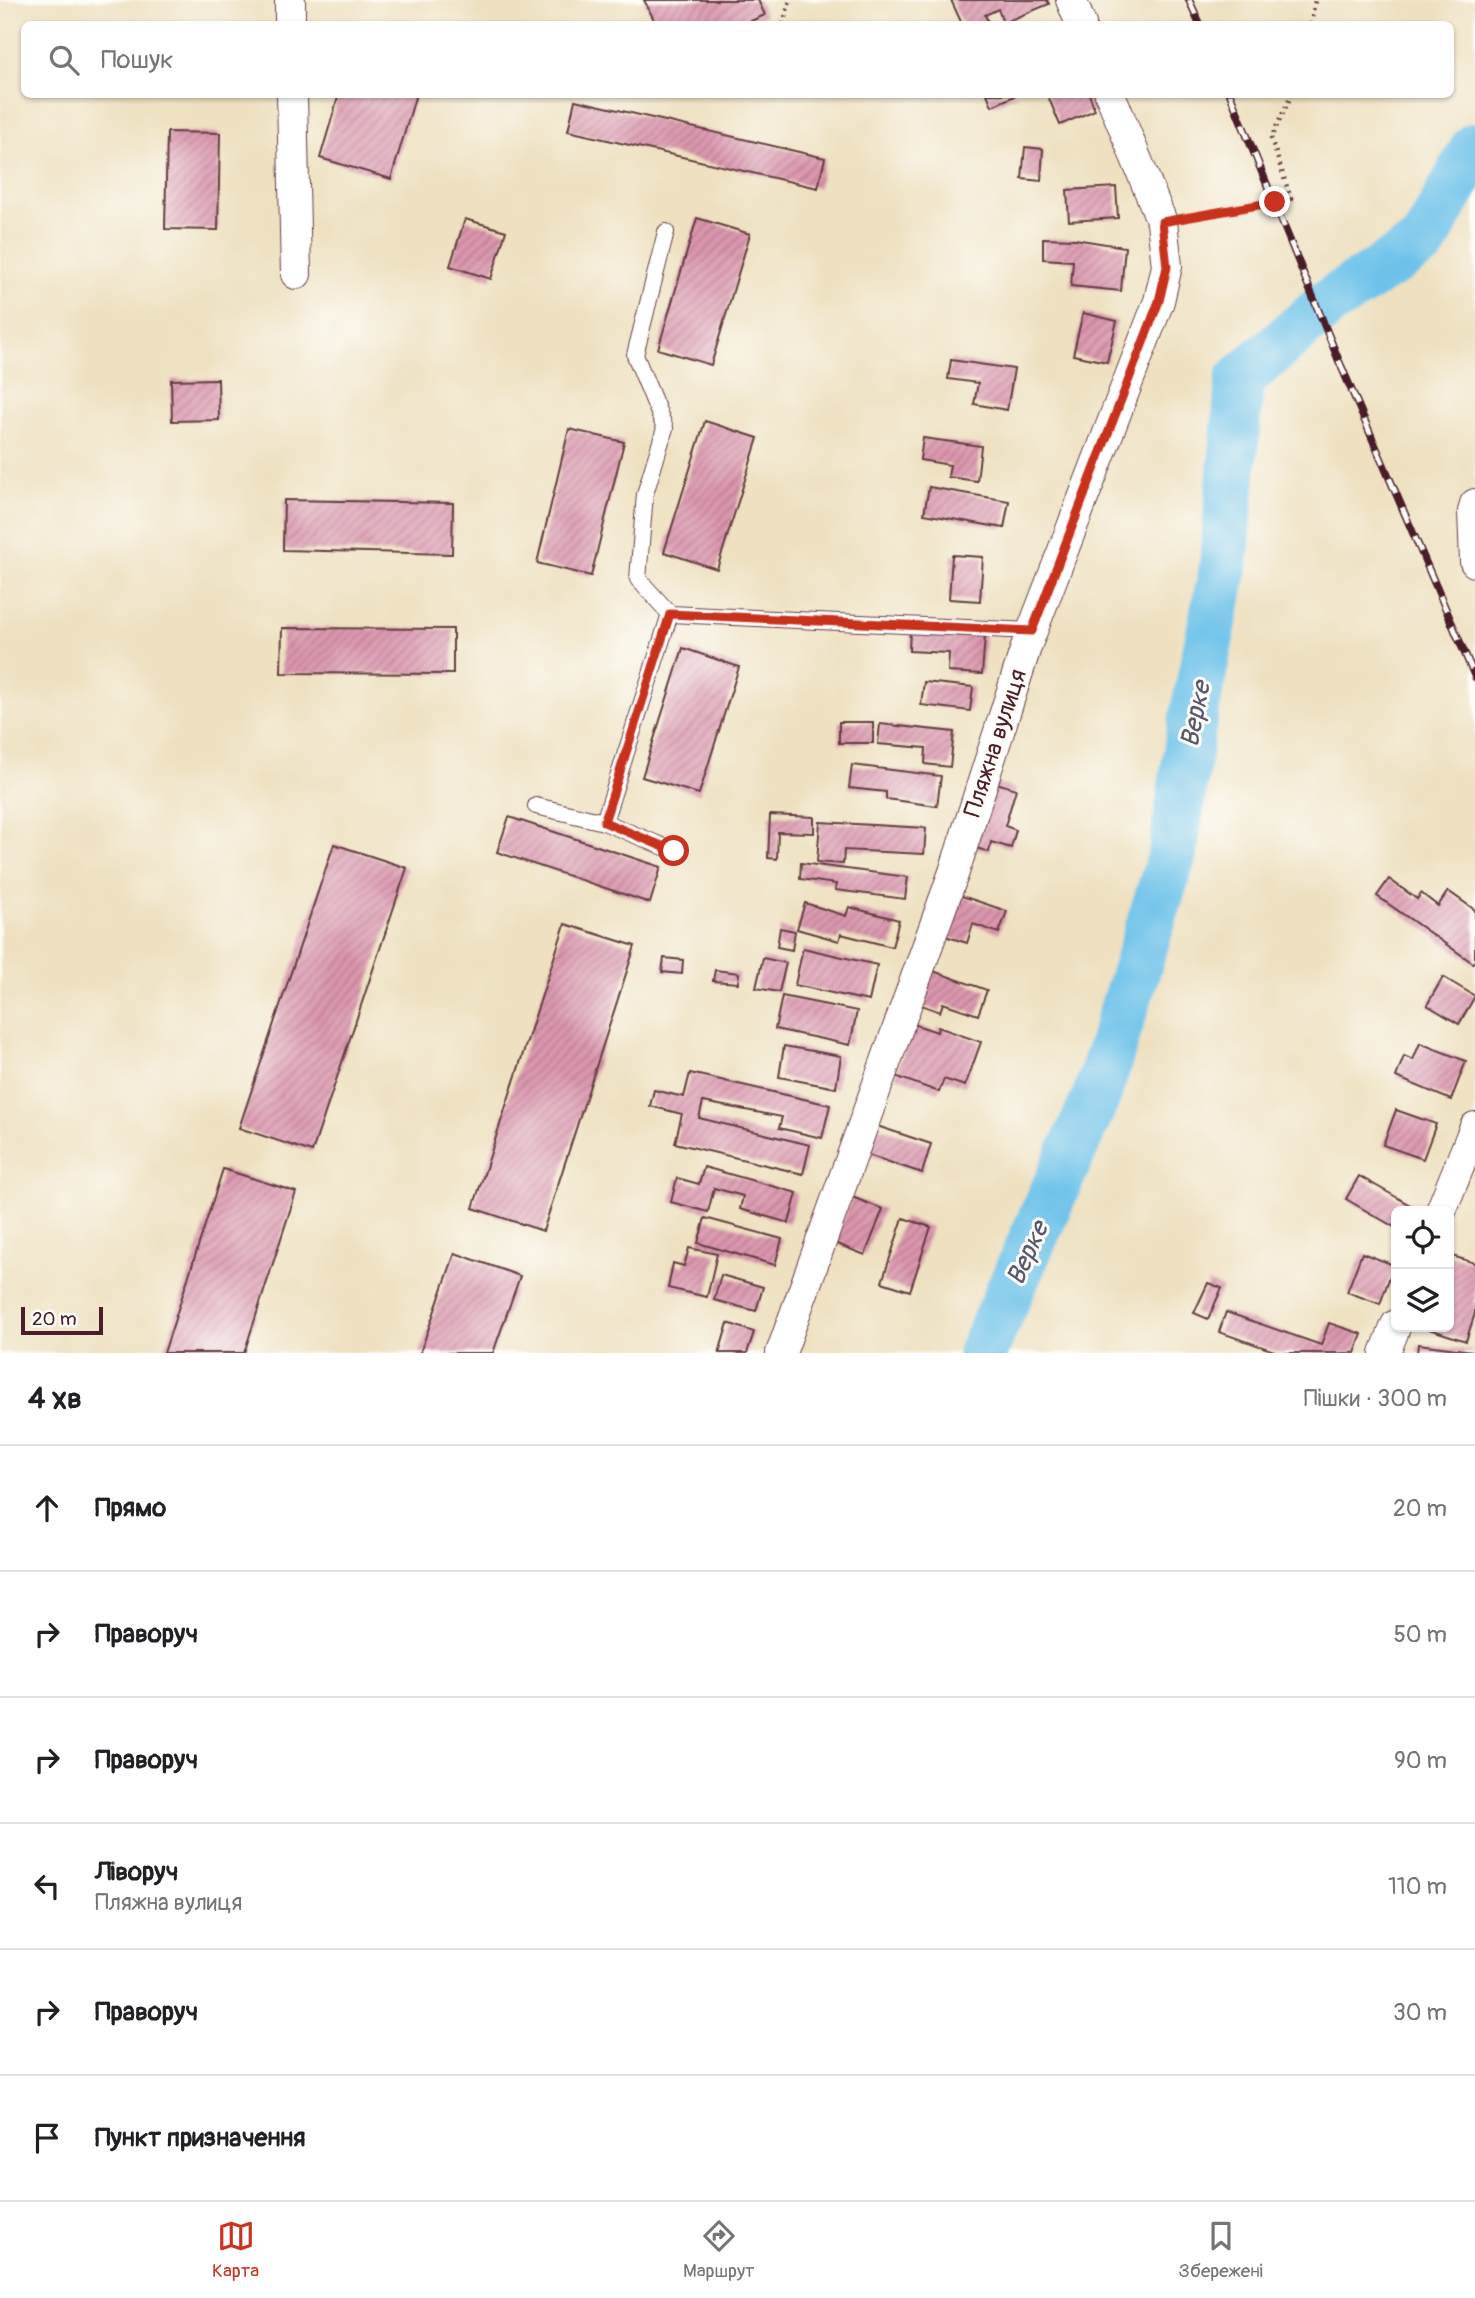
<!DOCTYPE html>
<html lang="uk">
<meta charset="utf-8">
<style>
:root{--surface:#fff;--page:#f2f2f2;--text:#202124;--muted:#757577;--line:#e0e0e0;--accent:#c8321e}
body{margin:0;font-family:Pangolin,sans-serif;background:var(--page);color:var(--text)}
.controls{position:absolute;right:21px;bottom:21px;display:grid;overflow:hidden;border-radius:10px;box-shadow:0 2px 5px #0004}
.controls button{width:63px;height:63px;display:grid;place-items:center;padding:0;border:0;border-bottom:2px solid var(--line);background:var(--surface);color:var(--text);font:35px sans-serif}
.scale{position:absolute;left:21px;bottom:18px;width:82px;box-sizing:border-box;padding-left:7px;border:4px solid #4a1f2b;border-top:0;font-size:19px;line-height:24px;white-space:nowrap;color:#4a1f2b;-webkit-text-stroke:5px #fdfcf7;paint-order:stroke}
.stop{position:absolute;width:21px;height:21px;margin:-16px;border:5px solid #c8321e;border-radius:50%;background:#fff}
.stop.end{background:#c8321e;border-color:#fff;box-shadow:0 2px 7px #0008}
.list{margin:0;padding:0;list-style:none}
h2{display:flex;justify-content:space-between;align-items:center;height:91px;margin:0;padding:0 28px;font-size:30px}
h2 small{font-size:23px;font-weight:400;color:var(--muted)}
.list li{display:grid;grid-template-columns:46px 1fr auto;gap:21px;align-items:center;box-sizing:border-box;height:126px;padding:0 28px;border-top:2px solid var(--line)}
.list b{display:block;font-size:26px;white-space:nowrap}
.list p{margin:0;font-size:23px;white-space:nowrap;color:var(--muted)}
.list em{font-size:23px;font-style:normal;color:var(--muted)}
.icon{flex:none;width:38px;height:38px;fill:none;stroke:currentColor;stroke-width:2;stroke-linecap:round;stroke-linejoin:round}
.map{position:relative;flex:none;width:1475px;height:1353px;overflow:hidden}
.search{position:absolute;background:var(--surface);box-shadow:0 2px 5px #0004;left:21px;right:21px;top:21px;height:77px;display:flex;align-items:center;gap:18px;box-sizing:border-box;padding:0 24px;border-radius:10px;color:var(--muted);font-size:26px}
.sheet{height:847px;background:var(--surface)}
nav{display:flex;justify-content:space-around;align-items:center;box-sizing:border-box;height:98px;border-top:2px solid var(--line);background:var(--surface);font-size:19px;color:var(--muted)}
nav a{display:grid;justify-items:center;gap:4px}
nav .on{color:var(--accent)}
.map>svg:first-child{display:block}
</style>
<div class="map">
<svg width="1475" height="1353" viewBox="0 0 1475 1353">
<defs>
<pattern id="building-hatch" width="6" height="6" patternUnits="userSpaceOnUse" patternTransform="scale(1.75)"><rect width="6" height="6" fill="#db96ae"/><path d="M-1 1l2-2M0 6l6-6M5 7l2-2" fill="none" stroke="#b47a8e"/></pattern>
</defs>
<rect width="100%" height="100%" fill="#fdfcf7"/>
<filter id="ink" filterUnits="userSpaceOnUse"><feTurbulence type="fractalNoise" baseFrequency=".0143" numOctaves="2"/><feDisplacementMap in="SourceGraphic" scale="14" xChannelSelector="R" yChannelSelector="G"/><feConvolveMatrix kernelMatrix="1 2 1 2 8 2 1 2 1" color-interpolation-filters="sRGB"/></filter>
<filter id="wash" filterUnits="userSpaceOnUse"><feTurbulence type="fractalNoise" baseFrequency=".00686" numOctaves="4" result="noise"/><feDisplacementMap in="SourceGraphic" scale="28" xChannelSelector="R" yChannelSelector="G"/><feGaussianBlur stdDeviation="1.57" result="paint"/><feColorMatrix in="noise" values="0 0 0 0 0 0 0 0 0 0 0 0 0 0 0 0 0 1.4 0 .05"/><feComposite in="paint" operator="in"/></filter>
<g filter="url(#wash)">
<rect width="100%" height="100%" fill="#eee0c0"/>
<g fill="none" stroke-linecap="round" stroke-linejoin="round">
<!-- river -->
<path stroke="#6ec2ea" stroke-width="49" d="M982 1353 1097 1095 1173 852 1190 735 1223 570 1240 379 1330 302 1423 243 1475 147"/>
</g>
<g id="blocks">
<!-- building -->
<g fill="url(#building-hatch)">
<path d="M644 0H758L765 15 744 24H656Z"/>
<path d="M951 0H1047L1049 4 1003 23 998 9 985 15 989 24H962Z"/>
<path d="M339 94H416L391 179 320 158Z"/>
<path d="M987 94H1019L992 106Z"/>
<path d="M1047 94H1089L1095 110 1060 125Z"/>
<path d="M575 100 825 158 818 188 568 131Z"/>
<path d="M167 132 220 133 218 230 165 229Z"/>
<path d="M1025 147 1043 149 1041 181 1022 179Z"/>
<path d="M1116 187 1118 218 1069 221 1067 190Z"/>
<path d="M697 218 750 234 711 365 658 349Z"/>
<path d="M465 219 506 231 491 279 450 266Z"/>
<path d="M1043 238 1075 239 1125 247 1121 291 1071 286 1073 261 1043 259Z"/>
<path d="M1083 313 1117 321 1107 362 1073 355Z"/>
<path d="M951 360 1014 369 1007 410 974 404 978 383 948 379Z"/>
<path d="M218 379 219 420 172 421 171 380Z"/>
<path d="M705 421 758 438 717 569 664 552Z"/>
<path d="M569 429 624 442 591 576 537 563Z"/>
<path d="M923 438 981 446 977 481 948 477 950 465 920 460Z"/>
<path d="M929 487 1009 501 1004 528 924 514Z"/>
<path d="M284 500 453 503 452 554 283 550Z"/>
<path d="M952 555 983 557 980 601 949 599Z"/>
<path d="M282 628 453 629V674L281 673Z"/>
<path d="M910 630 985 636 982 674 948 672 949 653 909 651Z"/>
<path d="M683 648 739 667 699 794 642 777Z"/>
<path d="M924 682 973 687 970 711 921 705Z"/>
<rect x="839" y="722" width="34" height="21"/>
<path d="M880 724 954 732 950 767 925 764 926 748 878 744Z"/>
<path d="M852 765 941 776 937 806 886 799V792L849 788Z"/>
<path d="M993 782 1016 789 1005 826 1016 830 1011 848 991 842 989 852 973 847Z"/>
<path d="M770 815 814 817V833L778 832 777 859 768 858Z"/>
<path d="M509 817 661 867 650 903 497 852Z"/>
<path d="M820 822 926 828 924 854 844 850 843 864 817 862Z"/>
<path d="M334 844 407 868 312 1152 239 1128Z"/>
<path d="M801 863 908 877 905 899 835 890 836 884 800 879Z"/>
<path d="M1389 879 1417 899 1421 893 1438 906 1448 891 1475 910V961L1473 963 1377 896Z"/>
<path d="M956 894 1007 911 999 933 973 924 967 943 942 935Z"/>
<path d="M805 903 846 916 849 907 899 920 892 947 841 934 839 941 797 929Z"/>
<path d="M565 924 635 946 543 1231 473 1208Z"/>
<path d="M780 928 795 931 792 950 777 947Z"/>
<path d="M803 948 877 965 869 1001 795 985Z"/>
<path d="M664 958 683 960 682 974 662 972Z"/>
<path d="M763 958 786 963 779 992 756 988Z"/>
<path d="M715 970 739 973 738 983 713 981Z"/>
<path d="M933 971 987 990 978 1015 943 1003 940 1012 921 1005Z"/>
<path d="M1443 977 1475 996 1459 1024 1427 1005Z"/>
<path d="M782 996 857 1011 850 1045 775 1029Z"/>
<path d="M913 1024 937 1032 938 1027 981 1042 965 1086 944 1079 939 1092 895 1076Z"/>
<path d="M1420 1043 1466 1061 1451 1100 1396 1077 1404 1056 1413 1060Z"/>
<path d="M784 1046 841 1056 836 1088 779 1077Z"/>
<path d="M690 1073 830 1105 822 1138 779 1128 782 1117 703 1102 699 1118 810 1145 803 1174 675 1143 682 1114 650 1106 654 1090 684 1097Z"/>
<path d="M1396 1110 1436 1124 1423 1159 1383 1145Z"/>
<path d="M877 1126 931 1144 922 1173 868 1155Z"/>
<path d="M704 1167 797 1193 789 1223 740 1209 743 1196 714 1188 708 1212 671 1202 677 1178 699 1184Z"/>
<path d="M223 1169 296 1192 244 1353H164Z"/>
<path d="M1359 1176 1412 1206 1409 1211H1396V1228L1346 1199Z"/>
<path d="M852 1197 883 1209 865 1255 834 1243Z"/>
<path d="M705 1218 782 1239 775 1265 698 1243Z"/>
<path d="M903 1218 931 1227 910 1291 882 1282Z"/>
<path d="M689 1248 717 1254 707 1297 668 1288 673 1263 684 1266Z"/>
<path d="M455 1253 520 1276 493 1353H420Z"/>
<path d="M1362 1253 1394 1265 1380 1304 1347 1292Z"/>
<path d="M1449 1255 1475 1263V1313L1466 1341 1423 1327H1449Z"/>
<path d="M721 1275 763 1287 756 1311 714 1300Z"/>
<path d="M1208 1283 1222 1288 1208 1319 1194 1313Z"/>
<path d="M1226 1312 1321 1345 1329 1323 1362 1334 1355 1353H1280L1219 1332Z"/>
<path d="M728 1323 754 1332 747 1353H719Z"/>
<path d="M1418 1344 1472 1351V1353H1417Z"/>
</g>
</g>
</g>
<g filter="url(#ink)">
<use href="#blocks" fill-opacity="0" stroke="#633c41" stroke-width="2"/>
<g fill="none" stroke-linecap="round" stroke-linejoin="round">
<defs>
<g id="service">
<path d="M666 232 635 355 665 428 645 494 638 579 670 614 1032 631"/>
<path d="M536 806 604 822 670 614"/>
<path d="M604 822 674 851"/>
</g>
<g id="minor">
<path d="M1071 0 1081 24"/>
<path d="M290 24V0"/>
<path d="M292 94 296 274"/>
<path d="M1475 504 1473 512 1475 562"/>
<path d="M1441 1211 1475 1127"/>
<path d="M781 1353 954 872 1027 644 1159 301 1167 266 1162 222 1110 94"/>
<path d="M1385 1353 1396 1325"/>
</g>
</defs>
<!-- service casing -->
<use href="#service" stroke="#633c41" stroke-width="18"/>
<!-- minor casing -->
<use href="#minor" stroke="#633c41" stroke-width="32"/>
<!-- path -->
<g stroke="#633c41" stroke-width="4.5" stroke-dasharray="2 5" stroke-linecap="butt">
<path d="M783 24 790 0"/>
<path d="M1311 24 1315 0"/>
<path d="M1187 218 1291 199 1271 138 1292 94"/>
</g>
<!-- service -->
<use href="#service" stroke="#fff" stroke-width="16"/>
<!-- minor -->
<use href="#minor" stroke="#fff" stroke-width="30"/>
<defs>
<g id="rail">
<path d="M1189 0 1200 24"/>
<path d="M1230 94 1339 361 1475 677"/>
</g>
</defs>
<!-- rail casing -->
<use href="#rail" stroke="#4a1f2b" stroke-width="8"/>
<!-- rail -->
<use href="#rail" stroke="#fdfcf7" stroke-width="5" stroke-dasharray="16" stroke-linecap="butt"/>
</g>
</g>
<g fill="none" stroke-linecap="round" stroke-linejoin="round" filter="url(#ink)">
<!-- route -->
<path stroke="#c8321e" stroke-width="9" d="M674 851 604 822 670 614 1032 631 1159 301 1167 267 1162 222 1275 202"/>
</g>
<g text-anchor="middle" stroke-width="6" stroke-linejoin="round" paint-order="stroke">
<!-- street labels -->
<g font-size="24" fill="#4a1f2b" stroke="#fdfcf7">
<text transform="translate(995 743) rotate(-72)" y="8">Пляжна вулиця</text>
</g>
<!-- water labels -->
<g font-size="26" font-style="italic" fill="#57586e" stroke="#fdfcf7">
<text transform="translate(1195 714) rotate(-79)" y="9">Верке</text>
<text transform="translate(1027 1253) rotate(-66)" y="9">Верке</text>
</g>
</g>
</svg>
<div class="controls">
<button><svg class="icon" aria-label="locate" viewBox="0 0 24 24"><circle cx="12" cy="12" r="6"/><path d="M12 2v4M12 18v4M2 12h4M18 12h4"/></svg></button>
<button><svg class="icon" aria-label="layers" viewBox="0 0 24 24"><path d="M12 4l9 5-9 5-9-5zM3 14l9 5 9-5"/></svg></button>
</div>
<div class="scale">20 m</div>
<div class="stop" style="left:674px;top:851px"></div>
<div class="stop end" style="left:1275px;top:202px"></div>
<div class="search"><svg class="icon" aria-label="search" viewBox="0 0 24 24"><circle cx="10" cy="10" r="6"/><path d="M15 15l6 6"/></svg>Пошук</div>
</div>
<section class="sheet">
<h2>4 хв<small>Пішки · 300 m</small></h2>
<ul class="list">
<li><svg class="icon" aria-label="ahead" viewBox="0 0 24 24"><path d="M12 20V5M6 11l6-6 6 6"/></svg><div><b>Прямо</b></div><em>20 m</em></li>
<li><svg class="icon" aria-label="right" viewBox="0 0 24 24"><path d="M7 20v-9h11M14 6l5 5-5 5"/></svg><div><b>Праворуч</b></div><em>50 m</em></li>
<li><svg class="icon" aria-label="right" viewBox="0 0 24 24"><path d="M7 20v-9h11M14 6l5 5-5 5"/></svg><div><b>Праворуч</b></div><em>90 m</em></li>
<li><svg class="icon" aria-label="left" viewBox="0 0 24 24"><path d="M17 20v-9H6M10 6l-5 5 5 5"/></svg><div><b>Ліворуч</b><p>Пляжна вулиця</p></div><em>110 m</em></li>
<li><svg class="icon" aria-label="right" viewBox="0 0 24 24"><path d="M7 20v-9h11M14 6l5 5-5 5"/></svg><div><b>Праворуч</b></div><em>30 m</em></li>
<li><svg class="icon" aria-label="arrive" viewBox="0 0 24 24"><path d="M6 21V4h12l-3 4 3 4H6"/></svg><div><b>Пункт призначення</b></div></li>
</ul>
</section>
<nav>
<a class="on"><svg class="icon" aria-label="map" viewBox="0 0 24 24"><path d="M3 6l6-2 6 2 6-2v14l-6 2-6-2-6 2zM9 4v14M15 6v14"/></svg>Карта</a>
<a><svg class="icon" aria-label="directions" viewBox="0 0 24 24"><path d="M12 3l9 9-9 9-9-9zM9 14v-3h6M13 9l2 2-2 2"/></svg>Маршрут</a>
<a><svg class="icon" aria-label="saved" viewBox="0 0 24 24"><path d="M7 4h10v16l-5-4-5 4z"/></svg>Збережені</a>
</nav>
